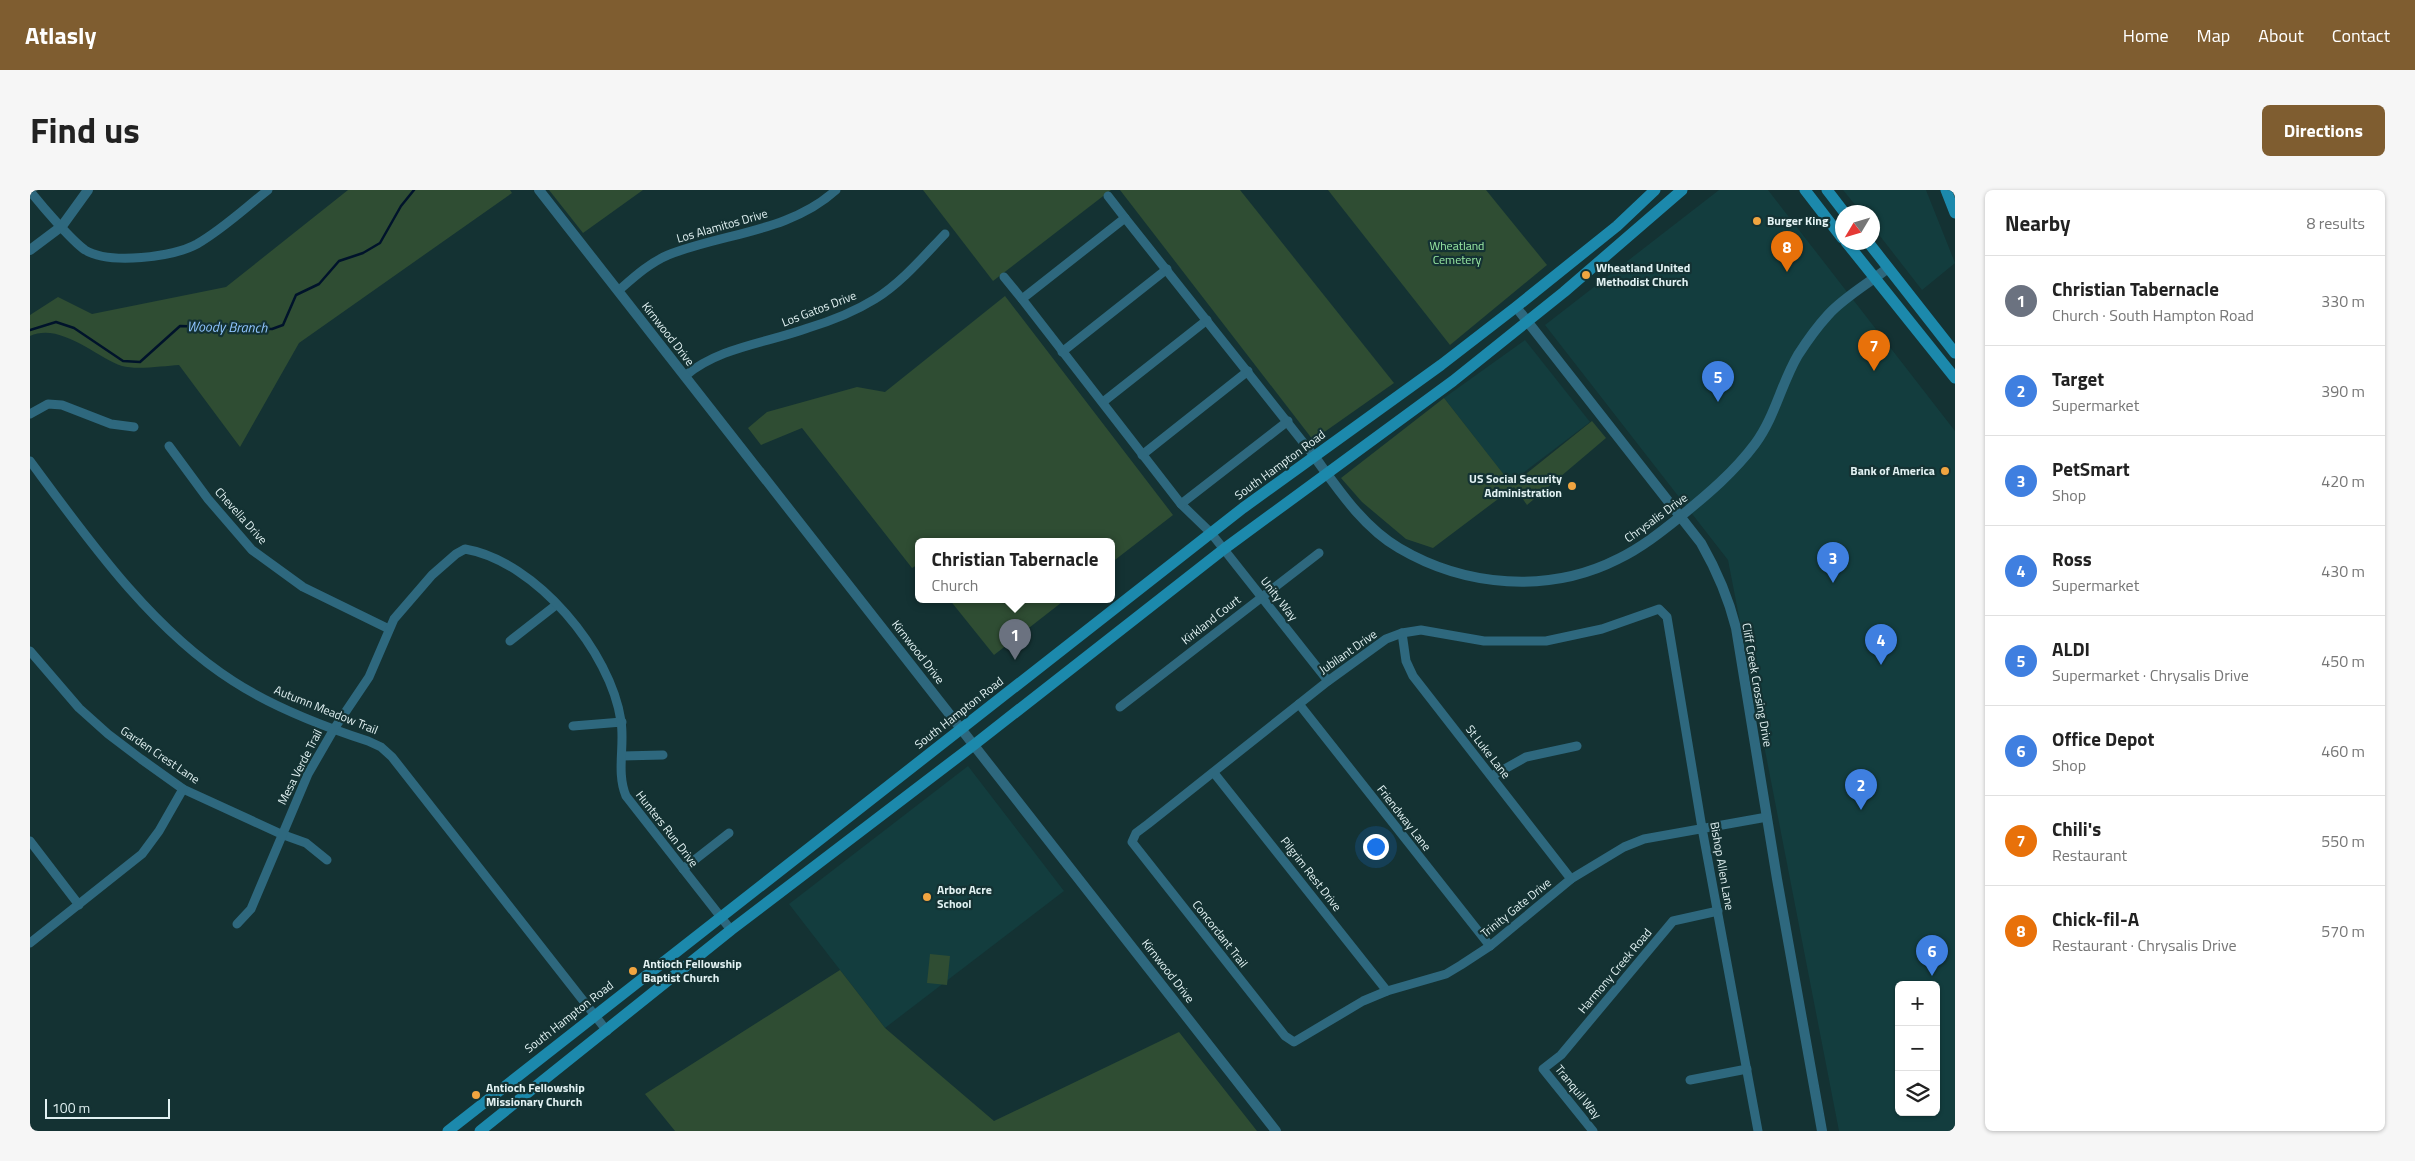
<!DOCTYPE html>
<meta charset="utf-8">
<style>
:root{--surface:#fff;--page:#f6f6f6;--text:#222;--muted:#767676;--line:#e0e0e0;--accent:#7f5d30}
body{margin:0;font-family:"Titillium Web",sans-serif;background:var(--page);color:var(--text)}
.controls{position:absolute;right:15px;bottom:15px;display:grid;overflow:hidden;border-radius:8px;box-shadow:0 1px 4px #0004}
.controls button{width:45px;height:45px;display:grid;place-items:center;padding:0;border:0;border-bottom:1px solid var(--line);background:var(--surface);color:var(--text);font:25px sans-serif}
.compass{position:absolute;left:1805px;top:15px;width:45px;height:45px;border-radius:50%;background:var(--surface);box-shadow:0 1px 4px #0004;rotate:232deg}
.scale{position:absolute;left:15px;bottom:12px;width:125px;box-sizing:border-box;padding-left:5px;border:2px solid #e1f1f2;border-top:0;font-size:14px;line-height:18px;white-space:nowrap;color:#e1f1f2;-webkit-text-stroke:4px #143233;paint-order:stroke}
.you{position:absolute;left:1345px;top:656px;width:18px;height:18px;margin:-12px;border:4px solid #fff;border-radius:50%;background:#1a73e8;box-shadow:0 0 0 8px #1a73e833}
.badge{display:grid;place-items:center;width:32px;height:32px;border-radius:50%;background:var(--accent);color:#fff;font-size:16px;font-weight:700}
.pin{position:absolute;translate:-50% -41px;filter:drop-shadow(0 1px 2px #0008)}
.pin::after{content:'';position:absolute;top:26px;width:18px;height:15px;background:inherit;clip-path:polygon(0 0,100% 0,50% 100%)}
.popup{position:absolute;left:885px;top:348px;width:200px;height:65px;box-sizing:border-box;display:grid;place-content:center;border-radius:8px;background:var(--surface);filter:drop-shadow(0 1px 4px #0005);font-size:16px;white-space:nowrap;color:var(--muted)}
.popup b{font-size:19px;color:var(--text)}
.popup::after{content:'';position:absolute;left:50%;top:100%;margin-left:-10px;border:10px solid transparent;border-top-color:var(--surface)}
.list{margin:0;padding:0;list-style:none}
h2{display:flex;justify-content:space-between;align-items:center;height:65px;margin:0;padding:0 20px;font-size:21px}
h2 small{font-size:16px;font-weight:400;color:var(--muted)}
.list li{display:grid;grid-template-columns:32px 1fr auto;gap:15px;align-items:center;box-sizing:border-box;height:90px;padding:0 20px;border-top:1px solid var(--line)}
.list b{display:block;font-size:19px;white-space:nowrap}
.list p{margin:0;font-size:16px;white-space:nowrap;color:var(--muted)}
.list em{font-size:16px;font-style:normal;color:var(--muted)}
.icon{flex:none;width:28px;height:28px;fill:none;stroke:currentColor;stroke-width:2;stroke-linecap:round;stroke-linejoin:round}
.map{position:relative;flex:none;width:1925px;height:941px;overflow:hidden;border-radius:8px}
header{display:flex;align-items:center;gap:30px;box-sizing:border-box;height:70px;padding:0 25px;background:var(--accent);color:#fff}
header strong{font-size:24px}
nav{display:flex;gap:28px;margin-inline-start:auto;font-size:18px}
.intro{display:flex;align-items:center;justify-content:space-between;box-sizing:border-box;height:120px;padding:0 30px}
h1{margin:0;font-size:35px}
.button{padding:12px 22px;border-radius:8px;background:var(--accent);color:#fff;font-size:18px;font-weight:700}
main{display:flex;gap:30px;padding:0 30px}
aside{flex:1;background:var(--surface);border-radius:8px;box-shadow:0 1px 4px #0004}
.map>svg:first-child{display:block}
</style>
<header>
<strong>Atlasly</strong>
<nav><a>Home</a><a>Map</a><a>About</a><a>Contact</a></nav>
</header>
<div class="intro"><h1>Find us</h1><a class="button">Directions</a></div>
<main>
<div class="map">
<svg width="1925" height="941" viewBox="0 0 1925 941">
<rect width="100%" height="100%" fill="#143233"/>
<!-- built -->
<g fill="#133d3e" fill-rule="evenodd">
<path d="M1689 0H1738L1925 241V941H1809L1698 370 1515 135ZM1869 795H1906V922H1869Z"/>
<path d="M1813 0H1896L1925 73 1892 100 1843 37 1842 22H1831Z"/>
<path d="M1495 150 1560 232 1480 293 1414 208Z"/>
<path d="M938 576 1034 701 855 838 759 714Z"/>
</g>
<!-- green -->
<g fill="#2f4d33">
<path d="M318 0H480L482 3 269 153 210 257 149 175C134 176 106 180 92 176 66 167 30 132 0 146V125L28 107 62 124 196 97Z"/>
<path d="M519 0H613L553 43Z"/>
<path d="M893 0H1081L963 91Z"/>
<path d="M1090 0H1210L1364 193 1283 250Z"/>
<path d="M1298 0H1456L1517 75 1420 155Z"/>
<path d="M975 106 1143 325 1081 373V351H889V374L882 378 772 238 731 255 718 238 737 222 827 197 855 202Z"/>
<path d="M1414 208 1482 295 1562 231 1576 248 1497 315 1484 297 1403 358 1376 349 1332 312 1311 288Z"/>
<path d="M919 409H1036L964 465Z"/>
<path d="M900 764 920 766 917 795 897 793Z"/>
<path d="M810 780 855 838 964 931 1149 842 1227 941H645L615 904Z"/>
</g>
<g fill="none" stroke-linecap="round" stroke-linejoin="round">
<!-- stream -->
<path stroke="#00132b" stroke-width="2.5" d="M0 140 26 132 44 138 93 171 110 172 150 136 242 139 253 135 266 105 289 94 309 71 333 63 350 53 371 16 384 0"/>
<!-- minor -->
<g stroke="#2e687e" stroke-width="9">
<path d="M0 1C12 16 41 50 55 60 80 75 143 67 167 54 193 39 215 18 238 0"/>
<path d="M1078 6 1095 28"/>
<path d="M974 87 992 109"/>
<path d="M588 101C603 88 619 73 638 65 694 43 760 42 806 0"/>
<path d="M1032 162 1137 79"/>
<path d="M655 186C689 157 737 153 778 138 801 131 824 122 845 109 871 93 893 67 915 44"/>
<path d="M1073 212 1177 130"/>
<path d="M0 224 18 214 32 215 81 234 104 237"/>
<path d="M139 256 178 309 222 360 273 397 359 439"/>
<path d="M1112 265 1218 181"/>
<path d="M1284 266 1095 28 992 109 1151 314 1181 343 1298 491"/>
<path d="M0 271C57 348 121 439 203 491 243 517 292 536 338 551L351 557 362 567 577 841"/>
<path d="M1151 314 1258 231"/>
<path d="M1372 443 1376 471 1383 486 1541 689"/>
<path d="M480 451 526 415"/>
<path d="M0 461 49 518 78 544 111 569 153 599 251 644 276 653 297 670"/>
<path d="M1269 514 1460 756"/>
<path d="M1090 517 1289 363"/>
<path d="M543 536 592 532"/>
<path d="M592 566 633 565"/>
<path d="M1184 583 1357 801"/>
<path d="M1462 586 1496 567 1547 556"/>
<path d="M0 651 49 715"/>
<path d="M653 679 699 643"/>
<path d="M207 734 221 719 278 584 304 539 339 487 364 429 402 385 426 364 435 359C506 371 581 462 591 531 595 556 586 582 596 606L701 740"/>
<path d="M0 753 112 664 129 641 153 599"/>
<path d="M1660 890 1717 879"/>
<path d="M1563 941 1513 879 1531 865 1643 731 1688 721"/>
<path d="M1728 941 1672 638 1637 427 1629 419 1572 439 1516 451H1454L1391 440 1372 443 1356 449 1298 491 1118 634 1106 643 1102 652 1255 846 1264 852 1333 811 1357 801 1416 784 1431 775 1460 756 1541 689 1594 657 1614 649 1737 627"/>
</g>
<!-- tertiary -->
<g stroke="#2e687e" stroke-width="10">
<path d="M509 0 1246 941"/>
<path d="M0 60 32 36 58 0"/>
<path d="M1486 117 1671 353C1687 381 1698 406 1706 438L1747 689 1792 941"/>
<path d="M1284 266C1308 299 1333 337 1369 358 1435 397 1519 404 1588 369 1611 358 1631 342 1651 326 1678 304 1704 282 1725 254 1745 227 1751 194 1768 165 1777 151 1787 137 1798 125 1813 108 1839 93 1858 78"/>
</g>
<!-- secondary -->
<g stroke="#1c89ac" stroke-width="11">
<path d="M1775 0 1812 48"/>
<path d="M1797 0 1814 22"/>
<path d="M1916 0 1925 23"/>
<path d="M1816 52 1925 188"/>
<path d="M1838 52 1925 163"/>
<path d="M418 941 1213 318 1411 175 1486 117 1587 36 1625 0"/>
<path d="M450 941 701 740 945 554 1194 359 1423 191 1534 102 1652 0"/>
</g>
</g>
<!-- markers -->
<g fill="#f1a540" stroke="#143233" stroke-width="2">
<circle cx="1727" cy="31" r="5"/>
<circle cx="1556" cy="85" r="5"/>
<circle cx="1915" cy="281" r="5"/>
<circle cx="1542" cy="296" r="5"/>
<circle cx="897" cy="707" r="5"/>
<circle cx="603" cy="781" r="5"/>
<circle cx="446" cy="905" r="5"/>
</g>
<g text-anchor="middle" stroke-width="4.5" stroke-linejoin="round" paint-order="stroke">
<!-- poi labels -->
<g font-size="12" font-weight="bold" fill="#e1f1f2" stroke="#143233" text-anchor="start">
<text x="1737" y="35">Burger King</text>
<text x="1566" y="82">Wheatland United<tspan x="1566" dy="14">Methodist Church</tspan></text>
<text x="1905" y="285" text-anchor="end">Bank of America</text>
<text x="1532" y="293" text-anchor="end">US Social Security<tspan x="1532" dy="14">Administration</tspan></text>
<text x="907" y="704">Arbor Acre<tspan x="907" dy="14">School</tspan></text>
<text x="613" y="778">Antioch Fellowship<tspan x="613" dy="14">Baptist Church</tspan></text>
<text x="456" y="902">Antioch Fellowship<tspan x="456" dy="14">Missionary Church</tspan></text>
</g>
<!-- street labels -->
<g font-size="12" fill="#e1f1f2" stroke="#143233">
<text transform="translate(692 36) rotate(-16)" y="4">Los Alamitos Drive</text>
<text transform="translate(789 119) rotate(-21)" y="4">Los Gatos Drive</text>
<text transform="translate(638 144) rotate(52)" y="4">Kirnwood Drive</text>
<text transform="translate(1250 275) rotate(-36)" y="4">South Hampton Road</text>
<text transform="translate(211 326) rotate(48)" y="4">Chevella Drive</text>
<text transform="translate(1626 328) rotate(-36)" y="4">Chrysalis Drive</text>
<text transform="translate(1249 409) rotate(52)" y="4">Unity Way</text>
<text transform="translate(1181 430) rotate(-38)" y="4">Kirkland Court</text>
<text transform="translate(888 462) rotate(52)" y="4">Kirnwood Drive</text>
<text transform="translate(1318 462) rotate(-35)" y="4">Jubilant Drive</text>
<text transform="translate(1727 495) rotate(80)" y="4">Cliff Creek Crossing Drive</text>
<text transform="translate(296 520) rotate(22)" y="4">Autumn Meadow Trail</text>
<text transform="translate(929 523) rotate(-38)" y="4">South Hampton Road</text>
<text transform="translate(1458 562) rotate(52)" y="4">St Luke Lane</text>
<text transform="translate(130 565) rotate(34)" y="4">Garden Crest Lane</text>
<text transform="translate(270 577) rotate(-63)" y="4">Mesa Verde Trail</text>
<text transform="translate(1374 628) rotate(52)" y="4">Friendway Lane</text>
<text transform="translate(637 639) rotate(52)" y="4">Hunters Run Drive</text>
<text transform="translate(1692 676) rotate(80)" y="4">Bishop Allen Lane</text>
<text transform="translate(1281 684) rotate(52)" y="4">Pilgrim Rest Drive</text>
<text transform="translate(1486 718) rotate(-39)" y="4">Trinity Gate Drive</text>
<text transform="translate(1190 744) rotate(52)" y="4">Concordant Trail</text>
<text transform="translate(1138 781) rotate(52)" y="4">Kirnwood Drive</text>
<text transform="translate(1585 781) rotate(-50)" y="4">Harmony Creek Road</text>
<text transform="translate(539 827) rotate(-38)" y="4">South Hampton Road</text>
<text transform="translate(1548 902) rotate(51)" y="4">Tranquil Way</text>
</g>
<!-- park labels -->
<g font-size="12" fill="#99e9a4" stroke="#143233">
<text x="1427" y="60">Wheatland<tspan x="1427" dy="14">Cemetery</tspan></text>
</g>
<!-- water labels -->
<g font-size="14" font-style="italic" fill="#8fc4fe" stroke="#143233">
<text transform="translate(197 137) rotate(1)" y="5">Woody Branch</text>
</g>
</g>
</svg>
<div class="controls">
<button>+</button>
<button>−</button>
<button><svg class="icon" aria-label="layers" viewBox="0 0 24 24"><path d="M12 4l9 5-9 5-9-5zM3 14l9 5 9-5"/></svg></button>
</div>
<svg class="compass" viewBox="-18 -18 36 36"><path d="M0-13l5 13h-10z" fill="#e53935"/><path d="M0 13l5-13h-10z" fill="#767676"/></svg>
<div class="scale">100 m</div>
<div class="you"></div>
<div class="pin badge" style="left:985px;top:470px;background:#6b7280">1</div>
<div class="popup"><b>Christian Tabernacle</b>Church</div>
<div class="pin badge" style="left:1831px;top:620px;background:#3f7fe0">2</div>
<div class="pin badge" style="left:1803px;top:393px;background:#3f7fe0">3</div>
<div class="pin badge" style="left:1851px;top:475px;background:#3f7fe0">4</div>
<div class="pin badge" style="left:1688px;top:212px;background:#3f7fe0">5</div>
<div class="pin badge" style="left:1902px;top:786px;background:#3f7fe0">6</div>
<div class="pin badge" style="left:1844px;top:181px;background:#e8710a">7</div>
<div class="pin badge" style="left:1757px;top:82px;background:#e8710a">8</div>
</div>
<aside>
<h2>Nearby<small>8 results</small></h2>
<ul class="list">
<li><span class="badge" style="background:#6b7280">1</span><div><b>Christian Tabernacle</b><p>Church · South Hampton Road</p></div><em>330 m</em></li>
<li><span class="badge" style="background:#3f7fe0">2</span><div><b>Target</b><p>Supermarket</p></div><em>390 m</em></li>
<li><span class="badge" style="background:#3f7fe0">3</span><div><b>PetSmart</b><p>Shop</p></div><em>420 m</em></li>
<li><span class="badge" style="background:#3f7fe0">4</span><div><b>Ross</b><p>Supermarket</p></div><em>430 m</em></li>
<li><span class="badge" style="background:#3f7fe0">5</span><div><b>ALDI</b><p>Supermarket · Chrysalis Drive</p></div><em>450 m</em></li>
<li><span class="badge" style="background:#3f7fe0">6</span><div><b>Office Depot</b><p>Shop</p></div><em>460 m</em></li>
<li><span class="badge" style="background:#e8710a">7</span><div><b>Chili's</b><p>Restaurant</p></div><em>550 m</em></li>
<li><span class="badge" style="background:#e8710a">8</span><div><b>Chick-fil-A</b><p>Restaurant · Chrysalis Drive</p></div><em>570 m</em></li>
</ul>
</aside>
</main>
